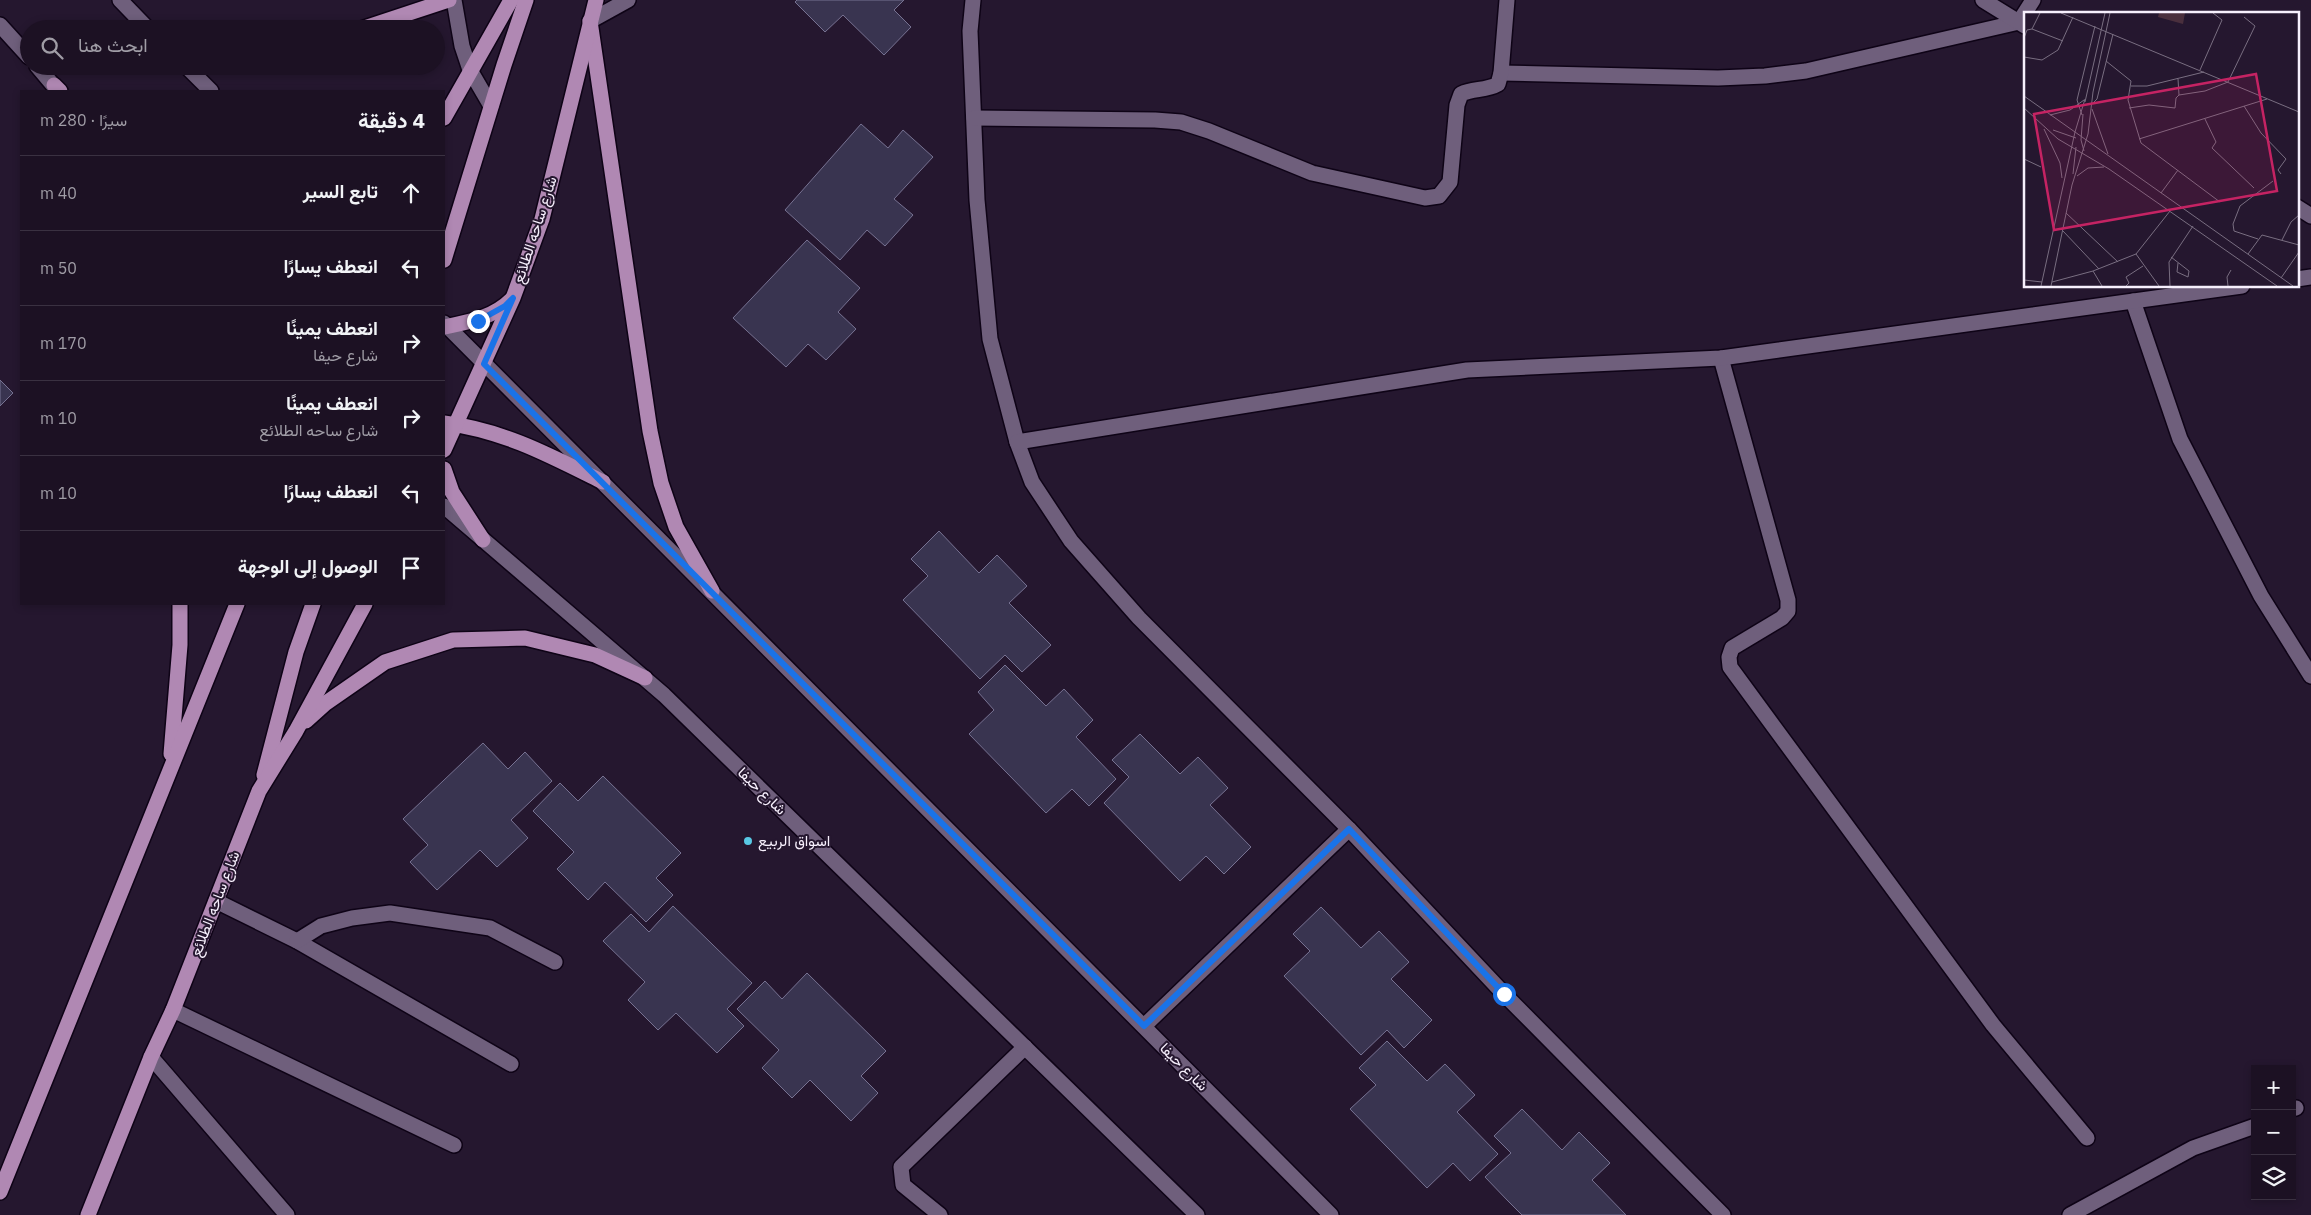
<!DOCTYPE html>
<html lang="ar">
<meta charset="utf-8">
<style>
:root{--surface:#1c1123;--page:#251a2b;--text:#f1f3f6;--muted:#a09da6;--line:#3a3141}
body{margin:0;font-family:"IBM Plex Sans",Vazirmatn,sans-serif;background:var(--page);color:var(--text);direction:rtl}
.controls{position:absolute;right:15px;bottom:15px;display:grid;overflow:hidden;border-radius:0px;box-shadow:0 2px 8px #0003}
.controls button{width:45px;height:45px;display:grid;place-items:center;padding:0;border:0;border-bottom:1px solid var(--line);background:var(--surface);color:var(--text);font:25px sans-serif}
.stop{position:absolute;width:15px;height:15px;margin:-11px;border:4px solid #1a73e8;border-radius:50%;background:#fff}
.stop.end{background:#1a73e8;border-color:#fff;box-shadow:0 1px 5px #0008}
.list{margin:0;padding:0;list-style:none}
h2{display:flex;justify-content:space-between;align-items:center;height:65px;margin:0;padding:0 20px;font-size:21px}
h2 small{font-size:16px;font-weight:400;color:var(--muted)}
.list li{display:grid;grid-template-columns:32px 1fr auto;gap:15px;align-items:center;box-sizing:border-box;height:75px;padding:0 20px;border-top:1px solid var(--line)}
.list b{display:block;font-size:19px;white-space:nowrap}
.list p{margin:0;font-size:16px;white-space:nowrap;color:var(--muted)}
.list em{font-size:16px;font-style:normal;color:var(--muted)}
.icon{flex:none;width:28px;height:28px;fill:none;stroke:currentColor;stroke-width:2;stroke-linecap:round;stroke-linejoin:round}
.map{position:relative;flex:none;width:2311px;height:1215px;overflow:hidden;direction:ltr}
.search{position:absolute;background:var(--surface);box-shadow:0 2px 8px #0003;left:20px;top:20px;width:425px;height:55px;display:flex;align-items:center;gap:12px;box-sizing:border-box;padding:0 18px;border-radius:28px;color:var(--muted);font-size:19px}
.panel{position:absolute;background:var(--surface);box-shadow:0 2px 8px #0003;left:20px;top:90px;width:425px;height:515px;border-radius:0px;direction:rtl}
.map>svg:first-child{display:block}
</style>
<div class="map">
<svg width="2311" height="1215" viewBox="0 0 2311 1215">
<rect width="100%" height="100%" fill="#25172f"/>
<!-- building -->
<g fill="#393450" stroke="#777292">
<path d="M797 0H904L894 10 911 27 884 55 843 15 825 32 795 2Z"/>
<path d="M861 124 888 148 903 130 933 157 894 199 913 215 885 246 867 230 840 260 785 210Z"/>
<path d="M807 240 860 288 838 312 856 329 826 360 808 344 786 367 733 318Z"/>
<path d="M0 380 13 393 0 406Z"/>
<path d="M939 531 979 573 997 555 1027 586 1009 603 1051 645 1022 672 1005 655 980 679 903 600 928 576 911 559Z"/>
<path d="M1005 665 1046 706 1064 689 1093 720 1076 737 1116 779 1089 806 1072 789 1046 813 969 734 994 710 978 692Z"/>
<path d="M1140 734 1180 774 1198 757 1228 788 1210 805 1251 847 1224 874 1206 856 1180 881 1104 803 1129 777 1112 760Z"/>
<path d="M483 743 508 769 525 752 552 781 511 820 528 838 497 867 480 850 437 890 410 862 428 845 403 819Z"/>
<path d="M603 776 681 853 656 878 673 895 646 922 605 882 588 900 557 869 574 852 533 811 560 783 578 801Z"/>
<path d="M673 906 752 983 727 1009 744 1026 717 1053 676 1013 658 1030 628 1000 645 982 603 941 631 914 649 932Z"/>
<path d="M1321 907 1361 948 1379 931 1409 962 1391 979 1432 1020 1404 1048 1387 1030 1361 1055 1284 976 1310 951 1293 934Z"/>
<path d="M807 973 886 1051 861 1076 878 1093 851 1121 810 1080 792 1098 762 1068 779 1050 737 1009 765 981 782 999Z"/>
<path d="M1387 1041 1427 1081 1445 1064 1475 1095 1457 1112 1498 1154 1470 1181 1453 1163 1427 1188 1350 1109 1376 1085 1359 1068Z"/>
<path d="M1522 1109 1562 1150 1579 1132 1610 1163 1592 1180 1626 1215H1522L1508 1201 1485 1177 1511 1153 1494 1136Z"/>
</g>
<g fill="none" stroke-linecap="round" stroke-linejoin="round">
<defs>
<g id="lane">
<path d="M216 901 297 941 511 1064"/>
<path d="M297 941 321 926 352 918 390 913 490 928 555 962"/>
<path d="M173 1010 454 1145"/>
<path d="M940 1215 903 1185 901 1167 1025 1047"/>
</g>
<g id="street">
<path d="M973 0 970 31 977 200 990 339 1017 442 1032 482 1071 541 1139 618 1349 829 1504 994 1723 1215"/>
<path d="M1501 73 1718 78 1765 76 1806 71 2019 22 2033 0"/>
<path d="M974 118 1155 120 1181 122 1209 131 1312 173 1425 198 1439 196 1450 182 1457 105 1461 94C1473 88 1486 91 1498 84L1501 73 1507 0"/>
<path d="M2297 279 2311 277"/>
<path d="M2133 301 2180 439 2261 596 2311 676"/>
<path d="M1721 358 1788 600V611L1782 618 1732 648 1729 657 1730 667 1993 1025 2087 1138"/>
<path d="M1017 442 1467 370 1721 358 2242 286"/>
<path d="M1144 1026 1349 829"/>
<path d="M151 1057 287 1215"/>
<path d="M2292 1109 2296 1108"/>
<path d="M2070 1215 2193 1148 2255 1126"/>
</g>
<g id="secondary">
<path d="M120 0 148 29"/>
<path d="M454 0 462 46 470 70 491 106"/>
<path d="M1983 0 2025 26"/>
<path d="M590 21 628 0"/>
<path d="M0 25 29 57"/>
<path d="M37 66 58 91"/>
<path d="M186 66 211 91"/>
<path d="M2297 207 2311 216"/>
<path d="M444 323 1331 1215"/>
<path d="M444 506 664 695 1197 1215"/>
</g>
<g id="primary">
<path d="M590 21 650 431 661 483 676 527 712 591"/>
<path d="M361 29 449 0"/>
<path d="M54 85 60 91"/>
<path d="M444 118 511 0"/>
<path d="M444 260 504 65 526 0"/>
<path d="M444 327C469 322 493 318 512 299"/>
<path d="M444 423C503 430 551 456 603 482"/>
<path d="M444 450 513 298 542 219 596 0"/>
<path d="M444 469 452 492 483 540"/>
<path d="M306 721 326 703 385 662 453 640 525 638 595 655 645 678"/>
<path d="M171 754 180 645V604"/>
<path d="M264 775 296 652 313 604"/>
<path d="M0 1192 237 604"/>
<path d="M88 1215 151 1057 173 1010 259 791 296 731 365 604"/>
</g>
</defs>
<!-- lane casing -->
<use href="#lane" stroke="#0e0316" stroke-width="18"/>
<!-- street casing -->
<use href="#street" stroke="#0e0316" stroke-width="18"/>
<!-- secondary casing -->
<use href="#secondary" stroke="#0e0316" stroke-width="18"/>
<!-- primary casing -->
<use href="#primary" stroke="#0e0316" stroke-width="18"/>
<!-- lane -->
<use href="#lane" stroke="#6f5f7c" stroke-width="15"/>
<!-- street -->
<use href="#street" stroke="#6f5f7c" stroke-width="15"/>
<!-- secondary -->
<use href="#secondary" stroke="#6f5f7c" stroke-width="15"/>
<!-- primary -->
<use href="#primary" stroke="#b088b3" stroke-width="15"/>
</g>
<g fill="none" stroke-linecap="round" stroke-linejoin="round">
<!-- route -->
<path stroke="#1a73e8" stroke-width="6" d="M478 321 505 306 513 298 484 364 1144 1026 1349 829 1504 994"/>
</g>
<!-- markers -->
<circle fill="#58c8e4" stroke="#25172f" stroke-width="2" cx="748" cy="841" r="5"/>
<g text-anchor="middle" stroke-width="4" stroke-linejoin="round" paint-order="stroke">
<!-- street labels -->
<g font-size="15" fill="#f7f0fd" stroke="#25172f">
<text transform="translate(535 230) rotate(-72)" y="5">شارع ساحه الطلائع</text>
<text transform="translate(762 791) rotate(44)" y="5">شارع حيفا</text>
<text transform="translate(215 904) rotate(-69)" y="5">شارع ساحه الطلائع</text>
<text transform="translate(1184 1067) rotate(45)" y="5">شارع حيفا</text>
</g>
<!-- poi labels -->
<g font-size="15" fill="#f7f0fd" stroke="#25172f" text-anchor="start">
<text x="758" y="846">اسواق الربيع</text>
</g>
</g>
<!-- overview -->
<g transform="translate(2024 12)">
<rect width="275" height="275" fill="#25172f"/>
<path d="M135 1H161L159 12 134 5Z" fill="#4a2f3d"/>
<path fill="none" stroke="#796e81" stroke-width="1" d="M37 1 275 100M8 17 39 29M0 26 3 18 8 17 16 1M0 45 18 48 34 38 49 5M82 49 107 69 104 88 117 131 196 190M176 58 198 8 189 1M107 74H123L180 60M155 83 181 79 204 70 231 14 220 5M0 84 269 274M61 90 81 1M67 93 73 87 89 22M220 94 237 121 262 147 254 158 257 162M0 96 34 127 85 157 253 274M105 96 125 93 151 96 152 86 155 83 154 67M68 97 84 142M59 102 57 128 60 139M26 103 46 98 60 88M58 103 53 88 71 14M181 107 192 130 188 136 230 176M20 117 36 151 38 166M29 118 52 126M115 127 243 87M0 147 17 155M49 162 52 135M53 164 64 156 80 155M137 181 154 158M42 201 94 250M39 219 75 257M234 227 210 219 209 212 216 194 249 169M258 228 267 210 275 203M112 242 135 274M224 242 238 223 275 233M147 245 165 259 164 265 153 260 154 251M69 259 78 274M257 266 275 240M0 268 18 270M28 270 69 259 112 242 146 199M17 274 51 120 61 87M27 274 48 173 64 122 69 80 86 1M102 274 105 271 102 265 119 254M146 274 145 250 169 214M204 274 203 265 207 258"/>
<path fill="#c52363" fill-opacity="0.15" stroke="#c52363" stroke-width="2.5" d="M232 62 253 179 30 218 10 102Z"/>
<rect width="275" height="275" fill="none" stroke="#f7f0fd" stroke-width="2.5"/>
</g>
</svg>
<div class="controls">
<button>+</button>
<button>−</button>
<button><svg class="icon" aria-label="layers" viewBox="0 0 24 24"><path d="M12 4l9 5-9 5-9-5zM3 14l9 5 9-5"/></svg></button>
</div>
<div class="stop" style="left:1504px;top:994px"></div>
<div class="stop end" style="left:478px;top:321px"></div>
<div class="search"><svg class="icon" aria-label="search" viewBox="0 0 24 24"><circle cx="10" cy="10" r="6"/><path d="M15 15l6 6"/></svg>ابحث هنا</div>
<section class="panel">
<h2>4 دقيقة<small>سيرًا · 280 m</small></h2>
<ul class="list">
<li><svg class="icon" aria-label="ahead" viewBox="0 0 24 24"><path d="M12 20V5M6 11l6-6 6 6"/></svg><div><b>تابع السير</b></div><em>40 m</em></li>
<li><svg class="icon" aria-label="left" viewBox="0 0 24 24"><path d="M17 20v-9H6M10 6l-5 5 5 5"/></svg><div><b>انعطف يسارًا</b></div><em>50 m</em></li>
<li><svg class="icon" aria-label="right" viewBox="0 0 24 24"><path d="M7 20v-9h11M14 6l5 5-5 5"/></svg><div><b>انعطف يمينًا</b><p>شارع حيفا</p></div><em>170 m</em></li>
<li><svg class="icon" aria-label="right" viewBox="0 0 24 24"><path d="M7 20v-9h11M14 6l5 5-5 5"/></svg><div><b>انعطف يمينًا</b><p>شارع ساحه الطلائع</p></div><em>10 m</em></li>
<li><svg class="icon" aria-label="left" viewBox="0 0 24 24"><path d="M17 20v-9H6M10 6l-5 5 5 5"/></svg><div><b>انعطف يسارًا</b></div><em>10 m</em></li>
<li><svg class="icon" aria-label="arrive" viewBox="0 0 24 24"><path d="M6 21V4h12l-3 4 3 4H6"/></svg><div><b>الوصول إلى الوجهة</b></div></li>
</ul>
</section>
</div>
